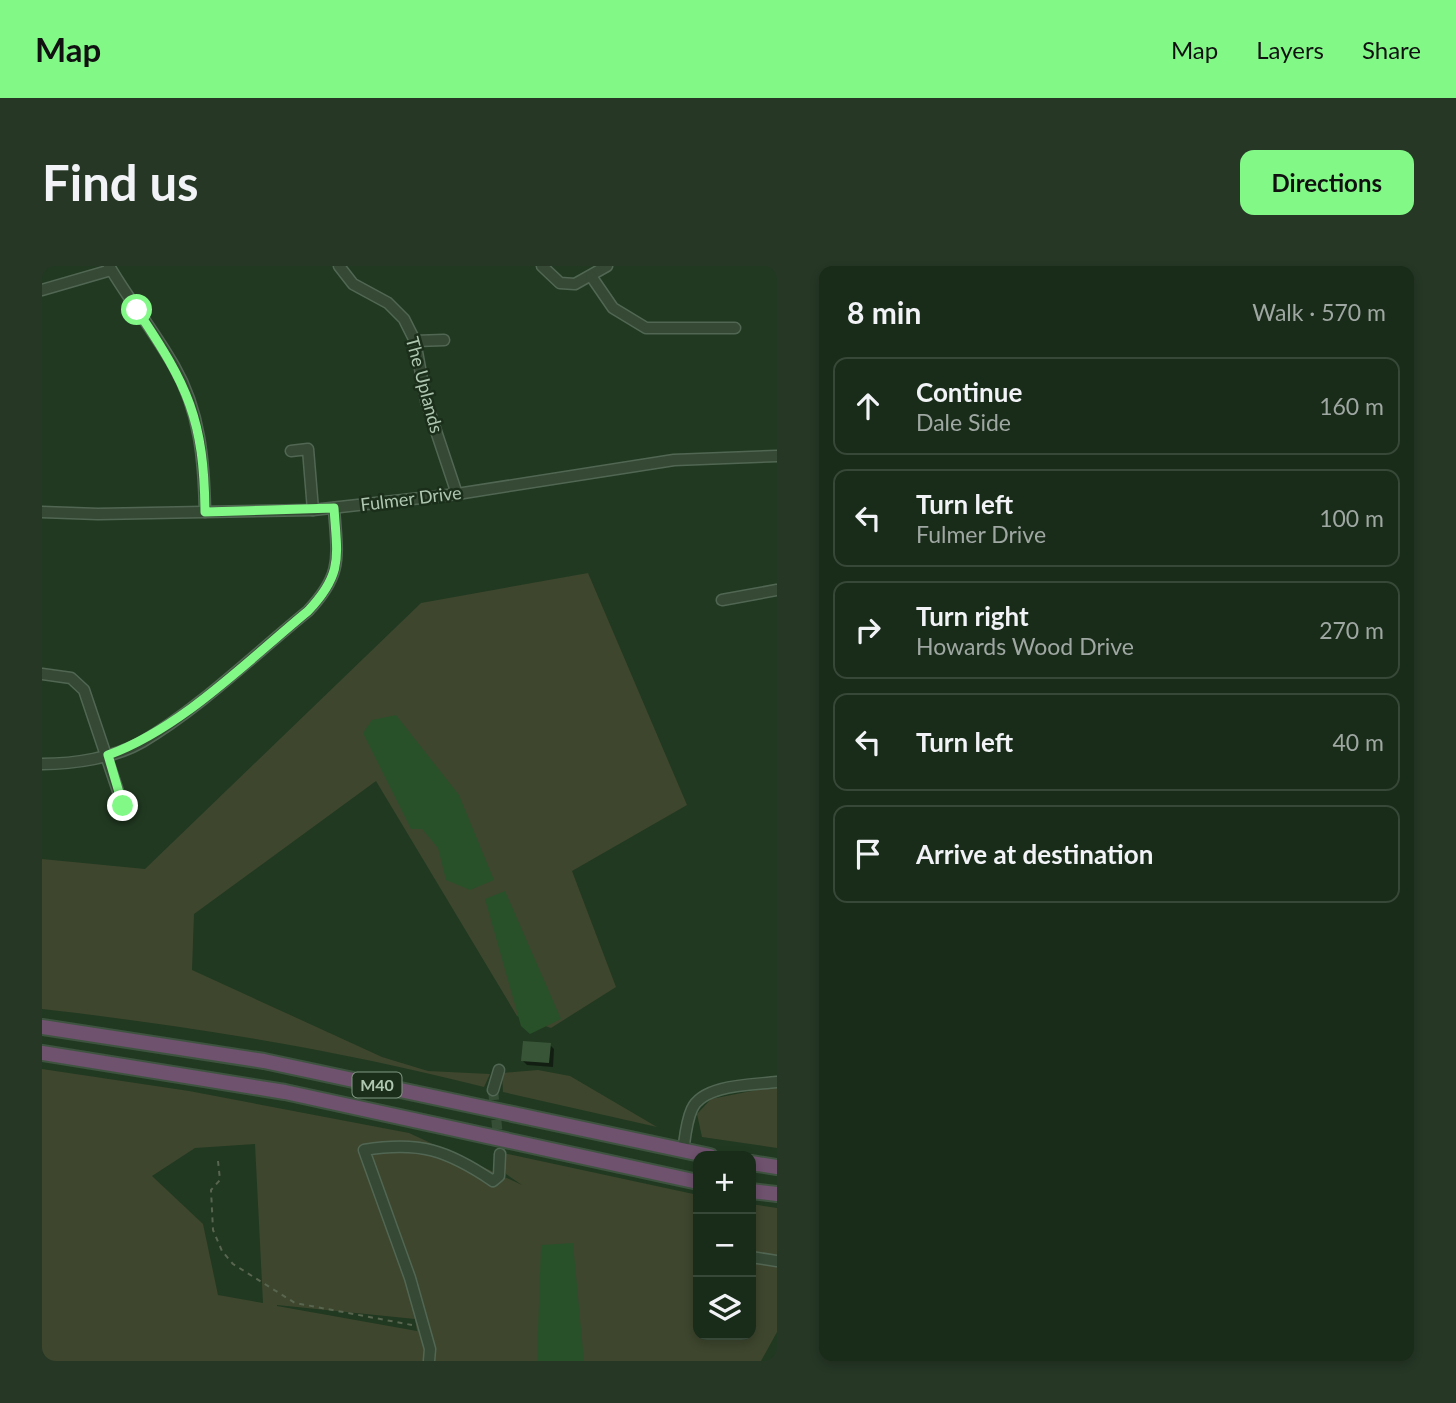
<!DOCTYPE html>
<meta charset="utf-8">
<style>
:root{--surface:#192b19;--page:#263726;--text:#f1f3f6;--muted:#9fa7a2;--line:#374738;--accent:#82f887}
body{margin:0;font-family:Lato,sans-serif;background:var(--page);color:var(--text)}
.controls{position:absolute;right:21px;bottom:21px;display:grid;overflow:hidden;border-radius:14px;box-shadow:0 4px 10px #0003}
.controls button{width:63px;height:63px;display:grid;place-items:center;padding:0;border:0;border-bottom:2px solid var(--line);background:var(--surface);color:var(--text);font:35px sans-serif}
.stop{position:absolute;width:21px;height:21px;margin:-16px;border:5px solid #82f887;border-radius:50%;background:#fff}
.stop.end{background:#82f887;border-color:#fff;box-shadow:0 2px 7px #0008}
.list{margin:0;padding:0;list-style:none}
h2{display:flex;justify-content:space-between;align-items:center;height:91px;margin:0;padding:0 28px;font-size:30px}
h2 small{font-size:23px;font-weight:400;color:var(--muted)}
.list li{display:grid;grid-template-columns:46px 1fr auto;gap:21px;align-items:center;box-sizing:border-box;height:98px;margin:0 14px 14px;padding:0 14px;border:2px solid var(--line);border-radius:14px}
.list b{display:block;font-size:26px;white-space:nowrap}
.list p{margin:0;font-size:23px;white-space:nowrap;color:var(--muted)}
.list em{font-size:23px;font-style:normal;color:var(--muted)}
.icon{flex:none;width:38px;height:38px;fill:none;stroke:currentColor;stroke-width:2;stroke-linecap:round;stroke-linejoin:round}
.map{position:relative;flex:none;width:735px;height:1095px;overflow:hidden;border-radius:14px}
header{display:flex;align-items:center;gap:42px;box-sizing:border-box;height:98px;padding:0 35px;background:var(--accent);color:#111}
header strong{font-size:33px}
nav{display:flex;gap:38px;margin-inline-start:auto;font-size:24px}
.intro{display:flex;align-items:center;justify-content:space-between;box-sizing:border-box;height:168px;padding:0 42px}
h1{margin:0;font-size:49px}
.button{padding:18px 32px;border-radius:14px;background:var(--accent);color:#111;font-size:24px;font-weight:700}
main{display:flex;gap:42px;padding:0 42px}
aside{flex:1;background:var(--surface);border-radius:14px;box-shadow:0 4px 10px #0003}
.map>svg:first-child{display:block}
</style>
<header>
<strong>Map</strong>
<nav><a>Map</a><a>Layers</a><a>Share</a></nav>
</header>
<div class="intro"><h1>Find us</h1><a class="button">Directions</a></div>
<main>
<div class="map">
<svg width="735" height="1095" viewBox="0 0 735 1095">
<rect width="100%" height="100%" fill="#213921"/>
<!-- green -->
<g fill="#3e462e" fill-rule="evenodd">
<path d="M546 307 645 539 530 605 574 721 509 762 475 750 334 515 152 648 150 704 340 791 386 805 448 808 442 821C297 784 149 760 0 743V593L103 603 379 337Z"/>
<path d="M0 803 147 825 367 867 480 919 464 908 461 887 656 929V1069H709V938L735 942V1066L719 1095H0ZM213 878 221 1037 176 1029 161 958 110 910 153 882ZM235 1039 373 1053 375 1065 235 1040Z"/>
<path d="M496 804 528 810 615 861 461 826 460 807Z"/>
<path d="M735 820V882L660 871 655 848 669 833Z"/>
</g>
<!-- water -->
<g fill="#295129">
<path d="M354 449 417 529 452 614 428 624 404 614 396 582 380 563H369L321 467 330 454Z"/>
<path d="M463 625 519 753 488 768 479 760 443 633Z"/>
<path d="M531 977 542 1095H495L499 979Z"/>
</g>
<!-- shadow -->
<path fill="#0007" d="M508 779 512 783 511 801 485 799 481 795Z"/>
<!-- building -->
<path fill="#385538" d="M481 775 509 777 507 797 479 795Z"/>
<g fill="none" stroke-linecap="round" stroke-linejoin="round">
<!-- minor-tunnel -->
<path stroke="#364e36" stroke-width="10" stroke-dasharray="10 5" stroke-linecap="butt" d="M451 824 458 888"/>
<defs>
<g id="minor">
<path d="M67 0C87 34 112 65 132 100 158 145 162 195 163 246"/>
<path d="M297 0 311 18 346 37 362 53 373 75 384 135 415 228"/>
<path d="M500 0 518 17 533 18 565 0"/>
<path d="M549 10 571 42 604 62H693"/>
<path d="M0 24 69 4"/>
<path d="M373 75 402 74"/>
<path d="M249 185 266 183 271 244"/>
<path d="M0 246 56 248 271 244 415 228 632 194 735 190"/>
<path d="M680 334 735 324"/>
<path d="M0 408 29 412 42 424 81 540"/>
<path d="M0 498C32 498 72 492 100 476 158 442 213 388 266 345 302 307 295 290 292 242"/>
<path d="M451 824 457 804"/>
<path d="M641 886C643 872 644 856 650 843 661 818 711 819 735 816"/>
<path d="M709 991 735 995"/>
<path d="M387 1095 388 1083 368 1012 322 884C378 875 405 884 451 915L457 910 458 888"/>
</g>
<g id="highway">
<path d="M0 761 222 795 668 890"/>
<path d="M0 787 243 826 656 916"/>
<path d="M709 897 735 901"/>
<path d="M709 925 735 928"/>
</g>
</defs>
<!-- minor casing -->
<use href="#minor" stroke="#526753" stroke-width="13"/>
<!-- highway casing -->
<use href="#highway" stroke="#3f5440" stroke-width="18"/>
<!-- path -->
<path stroke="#58654f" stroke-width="2" stroke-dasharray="5 5" stroke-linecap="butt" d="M176 895 178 914 169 924 171 964 180 985 191 998 253 1037 370 1059"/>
<!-- minor -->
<use href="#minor" stroke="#354935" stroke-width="10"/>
<!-- highway -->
<use href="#highway" stroke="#6f526e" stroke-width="14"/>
</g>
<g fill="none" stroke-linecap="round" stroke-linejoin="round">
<!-- route -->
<path stroke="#82f887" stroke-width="9" d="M81 540 66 489C140 462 205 395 266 345 302 307 295 290 292 242L163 246C162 153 146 120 95 44"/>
</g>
<g text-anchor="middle" stroke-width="5" stroke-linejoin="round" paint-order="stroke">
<!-- shield labels -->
<rect fill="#1a2e1a" stroke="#829883" stroke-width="2" x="310.5" y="806.5" width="49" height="25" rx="5"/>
<g font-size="16" font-weight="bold" fill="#afc6b0">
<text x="335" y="825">M40</text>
</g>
<!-- street labels -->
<g font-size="18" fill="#afc6b0" stroke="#1a2e1a">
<text transform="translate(382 119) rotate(75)" y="6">The Uplands</text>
<text transform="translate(369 233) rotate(-7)" y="6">Fulmer Drive</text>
</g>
</g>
</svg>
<div class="controls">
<button>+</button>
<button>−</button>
<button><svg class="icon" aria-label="layers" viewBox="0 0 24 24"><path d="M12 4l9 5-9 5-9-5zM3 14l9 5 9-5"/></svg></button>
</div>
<div class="stop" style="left:95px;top:44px"></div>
<div class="stop end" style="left:81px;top:540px"></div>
</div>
<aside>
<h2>8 min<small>Walk · 570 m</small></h2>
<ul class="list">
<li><svg class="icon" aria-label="ahead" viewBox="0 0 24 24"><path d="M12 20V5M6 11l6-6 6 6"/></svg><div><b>Continue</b><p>Dale Side</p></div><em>160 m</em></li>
<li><svg class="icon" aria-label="left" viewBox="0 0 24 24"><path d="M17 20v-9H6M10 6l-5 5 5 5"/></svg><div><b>Turn left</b><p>Fulmer Drive</p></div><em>100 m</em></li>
<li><svg class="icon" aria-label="right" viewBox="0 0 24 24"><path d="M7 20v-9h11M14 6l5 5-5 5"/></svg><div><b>Turn right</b><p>Howards Wood Drive</p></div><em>270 m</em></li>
<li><svg class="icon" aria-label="left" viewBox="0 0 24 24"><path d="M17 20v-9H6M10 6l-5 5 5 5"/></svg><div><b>Turn left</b></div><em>40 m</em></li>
<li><svg class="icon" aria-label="arrive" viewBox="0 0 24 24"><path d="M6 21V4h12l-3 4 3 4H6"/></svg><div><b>Arrive at destination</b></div></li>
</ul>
</aside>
</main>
